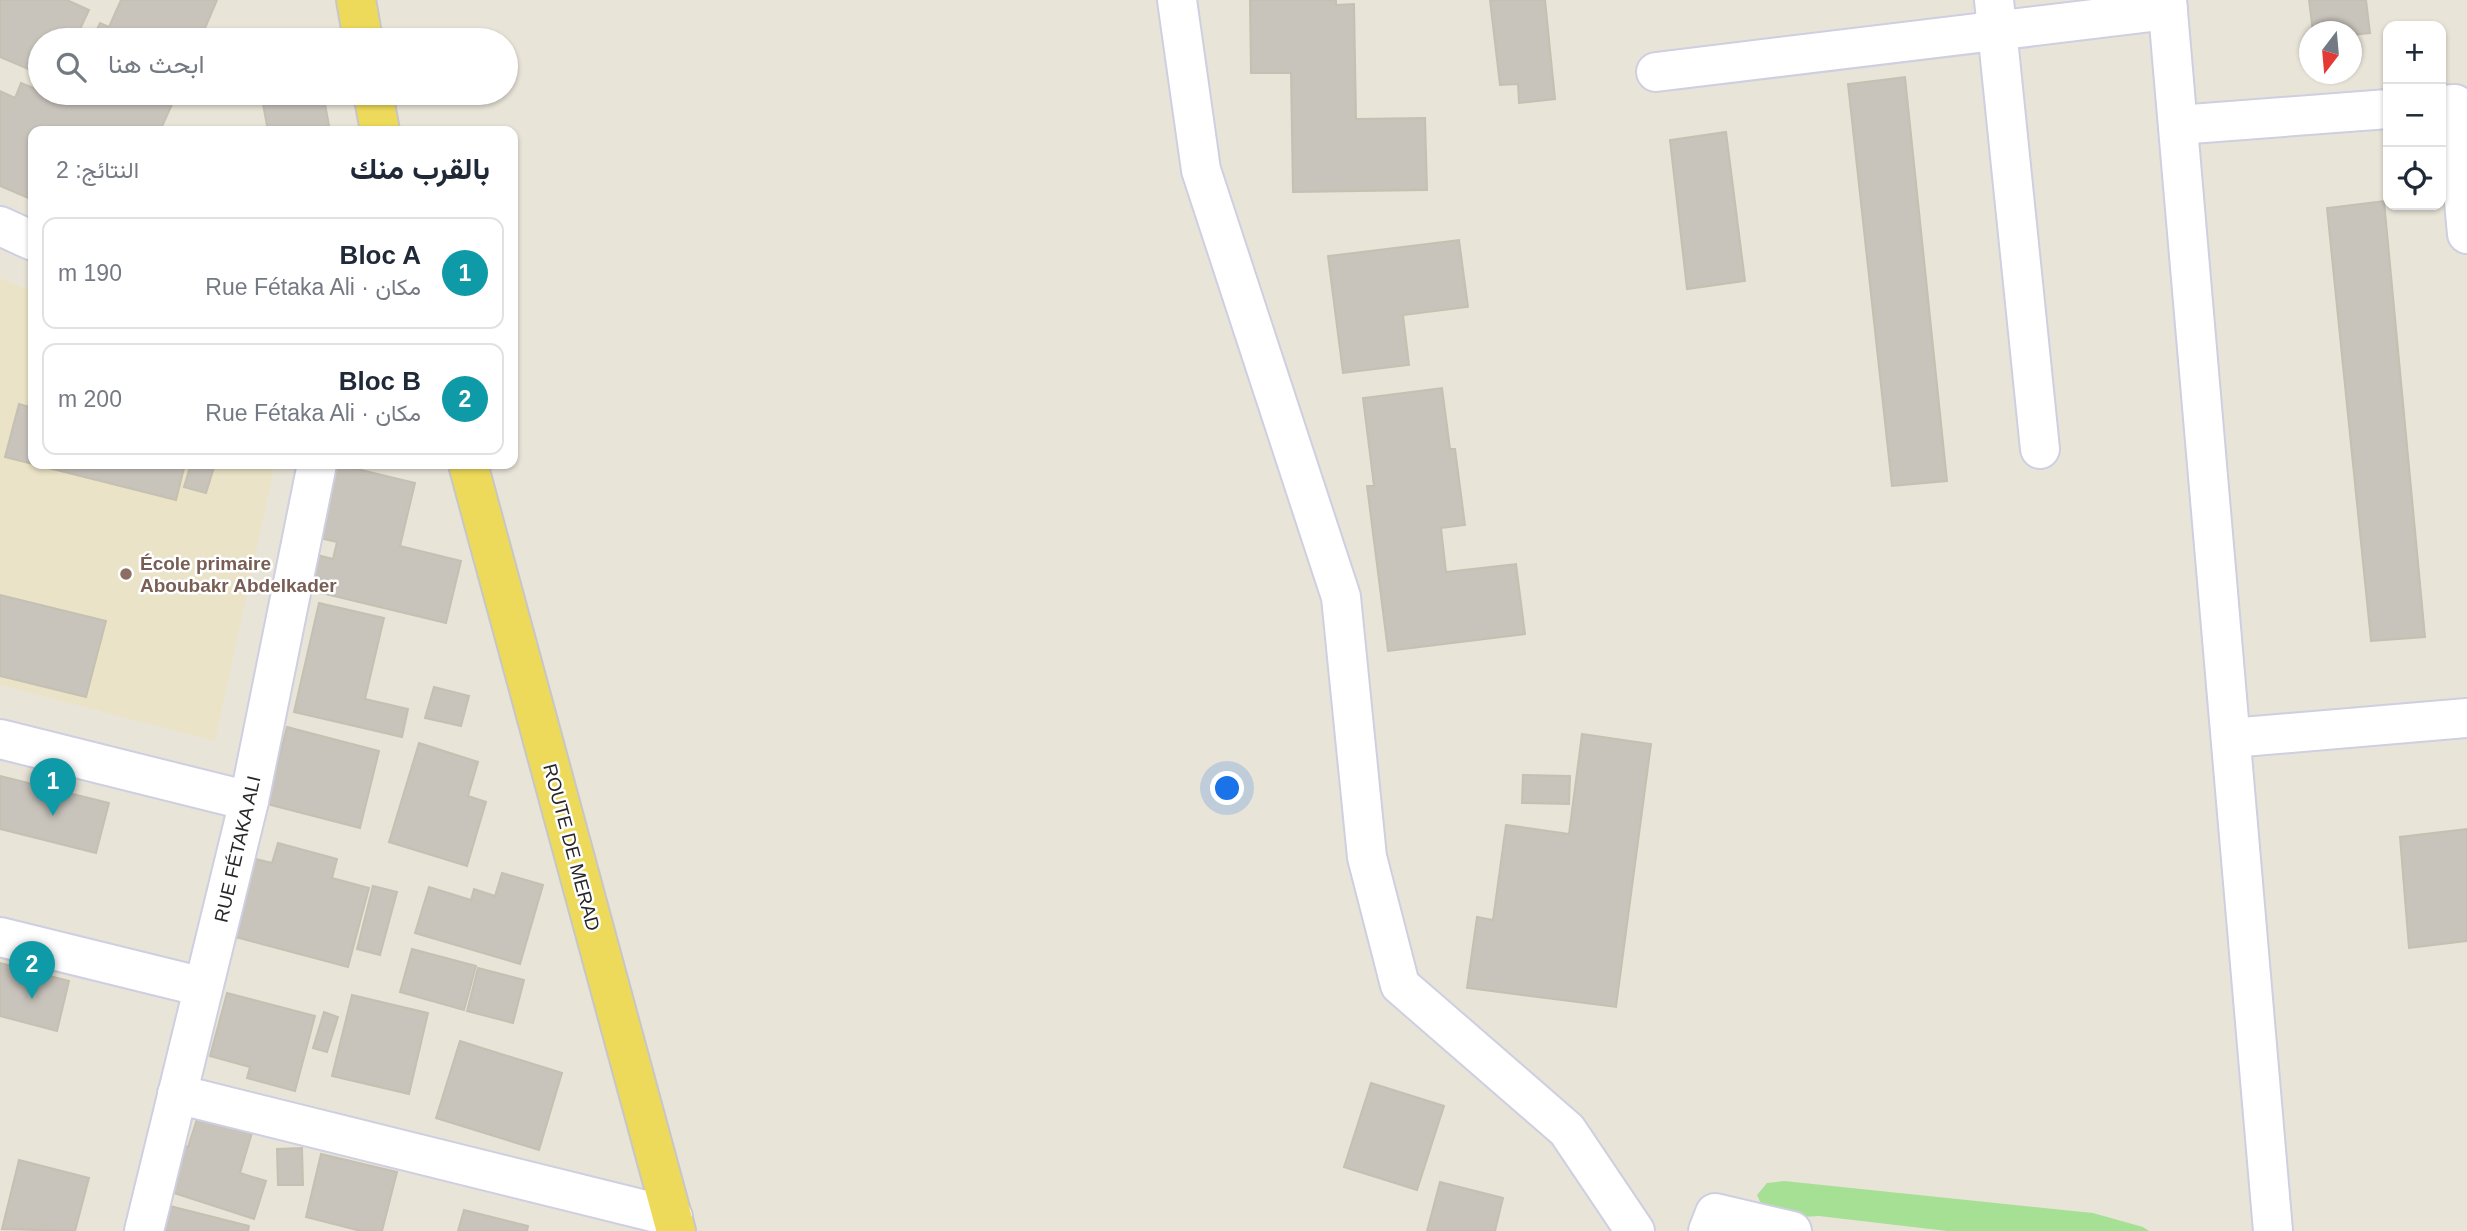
<!DOCTYPE html>
<html lang="ar">
<meta charset="utf-8">
<style>
:root{--surface:#fff;--page:#f2f2f3;--text:#1f2937;--muted:#747a83;--line:#e0e1e3;--accent:#3949f6}
body{margin:0;font-family:Helvetica,Vazirmatn,sans-serif;background:var(--page);color:var(--text);direction:rtl}
.controls{position:absolute;right:21px;top:21px;display:grid;overflow:hidden;border-radius:14px;box-shadow:0 2px 5px #0004}
.controls button{width:63px;height:63px;display:grid;place-items:center;padding:0;border:0;border-bottom:2px solid var(--line);background:var(--surface);color:var(--text);font:35px sans-serif}
.compass{position:absolute;left:2299px;top:21px;width:63px;height:63px;border-radius:50%;background:var(--surface);box-shadow:0 2px 5px #0004;rotate:196deg}
.you{position:absolute;left:1228px;top:789px;width:24px;height:24px;margin:-18px;border:5px solid #fff;border-radius:50%;background:#1a73e8;box-shadow:0 0 0 10px #1a73e833}
.badge{display:grid;place-items:center;width:46px;height:46px;border-radius:50%;background:var(--accent);color:#fff;font-size:23px;font-weight:700}
.pin{position:absolute;translate:-50% -58px;filter:drop-shadow(0 2px 4px #0008)}
.pin::after{content:'';position:absolute;top:37px;width:24px;height:21px;background:inherit;clip-path:polygon(0 0,100% 0,50% 100%)}
.list{margin:0;padding:0;list-style:none}
h2{display:flex;justify-content:space-between;align-items:center;height:91px;margin:0;padding:0 28px;font-size:30px}
h2 small{font-size:23px;font-weight:400;color:var(--muted)}
.list li{display:grid;grid-template-columns:46px 1fr auto;gap:21px;align-items:center;box-sizing:border-box;height:112px;margin:0 14px 14px;padding:0 14px;border:2px solid var(--line);border-radius:14px}
.list b{display:block;font-size:26px;white-space:nowrap}
.list p{margin:0;font-size:23px;white-space:nowrap;color:var(--muted)}
.list em{font-size:23px;font-style:normal;color:var(--muted)}
.icon{flex:none;width:38px;height:38px;fill:none;stroke:currentColor;stroke-width:2;stroke-linecap:round;stroke-linejoin:round}
.map{position:relative;flex:none;width:2467px;height:1231px;overflow:hidden;direction:ltr}
.search{position:absolute;background:var(--surface);box-shadow:0 2px 5px #0004;left:28px;top:28px;width:490px;height:77px;display:flex;align-items:center;gap:18px;box-sizing:border-box;padding:0 24px;border-radius:38px;color:var(--muted);font-size:26px}
.panel{position:absolute;background:var(--surface);box-shadow:0 2px 5px #0004;left:28px;top:126px;width:490px;height:343px;border-radius:14px;direction:rtl}
.map>svg:first-child{display:block}
</style>
<div class="map">
<svg width="2467" height="1231" viewBox="0 0 2467 1231">
<rect width="100%" height="100%" fill="#e9e4d8"/>
<!-- education -->
<path fill="#ebe3c7" d="M0 278 33 292V464H275L215 741 0 685Z"/>
<!-- green -->
<path fill="#a6e095" d="M1784 1181 2093 1213 2143 1227 2149 1231H1947L1819 1216 1768 1219 1757 1195 1767 1183Z"/>
<!-- building -->
<g fill="#c8c3bb" stroke="#c4c0b2" stroke-width="2">
<path d="M0 0H67L89 10 75 40H40V74L0 57Z"/>
<path d="M121 0H217L200 40H92L100 23 109 27Z"/>
<path d="M1250 0H1336V5L1354 4 1356 119 1425 118 1427 190 1293 192 1291 73H1251Z"/>
<path d="M1490 0H1545L1555 99 1519 103 1518 84 1500 85Z"/>
<path d="M2309 0H2366L2370 33 2352 35V32H2313Z"/>
<path d="M1905 77 1947 481 1892 486 1848 84Z"/>
<path d="M21 83 58 98 60 93H177L160 131H33V200L0 186V91L15 98Z"/>
<path d="M261 93H323L330 131H268Z"/>
<path d="M1726 132 1745 281 1687 289 1670 140Z"/>
<path d="M2384 201 2425 637 2371 641 2327 208Z"/>
<path d="M1459 240 1468 307 1403 315 1409 365 1343 373 1328 256Z"/>
<path d="M1442 388 1450 449H1455L1465 525 1441 528 1446 572 1516 564 1525 634 1388 651 1367 486H1374L1363 398Z"/>
<path d="M19 404 33 408V464H185L176 500 5 457Z"/>
<path d="M191 464H215L206 493 184 487Z"/>
<path d="M336 464 415 483 400 546 461 561 446 623 309 590 317 555 333 559 337 542 315 537Z"/>
<path d="M0 595 106 621 86 697 0 676Z"/>
<path d="M319 603 384 618 365 699 408 709 402 737 294 712Z"/>
<path d="M434 687 469 696 461 726 425 718Z"/>
<path d="M287 727 379 751 360 828 267 804Z"/>
<path d="M1582 734 1651 744 1616 1007 1467 988 1477 917 1493 920 1506 825 1569 834Z"/>
<path d="M419 743 478 762 468 796 486 802 467 866 389 842Z"/>
<path d="M1523 775 1570 776 1569 804 1522 803Z"/>
<path d="M0 776 109 803 96 853 0 829Z"/>
<path d="M2467 829V941L2409 948 2400 837Z"/>
<path d="M278 843 337 859 332 878 369 888 348 967 224 934 244 856 272 863Z"/>
<path d="M502 873 543 885 520 964 415 933 429 887 471 900 474 889 495 896Z"/>
<path d="M373 886 397 892 380 955 357 949Z"/>
<path d="M412 949 476 966 464 1010 400 992Z"/>
<path d="M0 963 69 981 57 1031 0 1016Z"/>
<path d="M478 968 524 980 513 1023 467 1011Z"/>
<path d="M227 993 315 1016 295 1091 247 1078 250 1067 210 1056Z"/>
<path d="M352 995 428 1013 409 1094 332 1076Z"/>
<path d="M324 1012 338 1017 327 1052 313 1048Z"/>
<path d="M460 1041 562 1073 539 1150 436 1118Z"/>
<path d="M1371 1083 1444 1106 1417 1190 1344 1167Z"/>
<path d="M198 1116 252 1133 240 1173 266 1181 254 1219 165 1190 179 1144 188 1147Z"/>
<path d="M302 1148 303 1185H278L277 1149Z"/>
<path d="M321 1154 397 1172 382 1231H361L306 1217Z"/>
<path d="M19 1160 89 1178 75 1231 2 1229Z"/>
<path d="M1440 1182 1503 1198 1495 1231H1427Z"/>
<path d="M166 1205 249 1226 248 1231H159Z"/>
<path d="M464 1210 528 1226 527 1231H458Z"/>
</g>
<g fill="none" stroke-linecap="round" stroke-linejoin="round">
<defs>
<g id="street">
<path d="M1177 0 1201 170 1341 597 1367 857 1400 985 1567 1130 1635 1231"/>
<path d="M1994 0 2040 449"/>
<path d="M2167 0 2273 1231"/>
<path d="M1656 72 2168 10"/>
<path d="M2441 105 2455 104 2467 234"/>
<path d="M2178 125 2388 109"/>
<path d="M0 226 33 241"/>
<path d="M2231 738 2467 718"/>
<path d="M0 739 249 801"/>
<path d="M0 937 203 987"/>
<path d="M177 1094 673 1217"/>
<path d="M144 1231 249 801 317 464"/>
<path d="M1708 1231 1715 1213 1792 1231"/>
</g>
<g id="primary">
<path d="M356 0 363 40"/>
<path d="M373 93 380 131"/>
<path d="M468 464 676 1231"/>
</g>
</defs>
<!-- street casing -->
<use href="#street" stroke="#cecfe0" stroke-width="42"/>
<!-- primary casing -->
<use href="#primary" stroke="#c7c7c7" stroke-width="42"/>
<!-- street -->
<use href="#street" stroke="#fff" stroke-width="38"/>
<!-- primary -->
<use href="#primary" stroke="#edda5a" stroke-width="38"/>
</g>
<!-- markers -->
<circle fill="#8d6e63" stroke="#fff" stroke-width="2.5" cx="126" cy="574" r="7"/>
<g text-anchor="middle" stroke-width="5" stroke-linejoin="round" paint-order="stroke">
<!-- education labels -->
<g font-size="19" font-weight="bold" fill="#785e54" stroke="#fff" text-anchor="start">
<text x="140" y="570">École primaire<tspan x="140" dy="22">Aboubakr Abdelkader</tspan></text>
</g>
<!-- street labels -->
<g font-size="19" fill="#272727" stroke="#fff">
<text transform="translate(572 847) rotate(75)" y="7">ROUTE DE MERAD</text>
<text transform="translate(237 849) rotate(-77)" y="7">RUE FÉTAKA ALI</text>
</g>
</g>
</svg>
<div class="controls">
<button>+</button>
<button>−</button>
<button><svg class="icon" aria-label="locate" viewBox="0 0 24 24"><circle cx="12" cy="12" r="6"/><path d="M12 2v4M12 18v4M2 12h4M18 12h4"/></svg></button>
</div>
<svg class="compass" viewBox="-18 -18 36 36"><path d="M0-13l5 13h-10z" fill="#e53935"/><path d="M0 13l5-13h-10z" fill="#747a83"/></svg>
<div class="you"></div>
<div class="pin badge" style="left:53px;top:816px;background:#0f9aa8">1</div>
<div class="pin badge" style="left:32px;top:999px;background:#0f9aa8">2</div>
<div class="search"><svg class="icon" aria-label="search" viewBox="0 0 24 24"><circle cx="10" cy="10" r="6"/><path d="M15 15l6 6"/></svg>ابحث هنا</div>
<section class="panel">
<h2>بالقرب منك<small>النتائج: 2</small></h2>
<ul class="list">
<li><span class="badge" style="background:#0f9aa8">1</span><div><b>Bloc A</b><p>مكان · Rue Fétaka Ali</p></div><em>190 m</em></li>
<li><span class="badge" style="background:#0f9aa8">2</span><div><b>Bloc B</b><p>مكان · Rue Fétaka Ali</p></div><em>200 m</em></li>
</ul>
</section>
</div>
